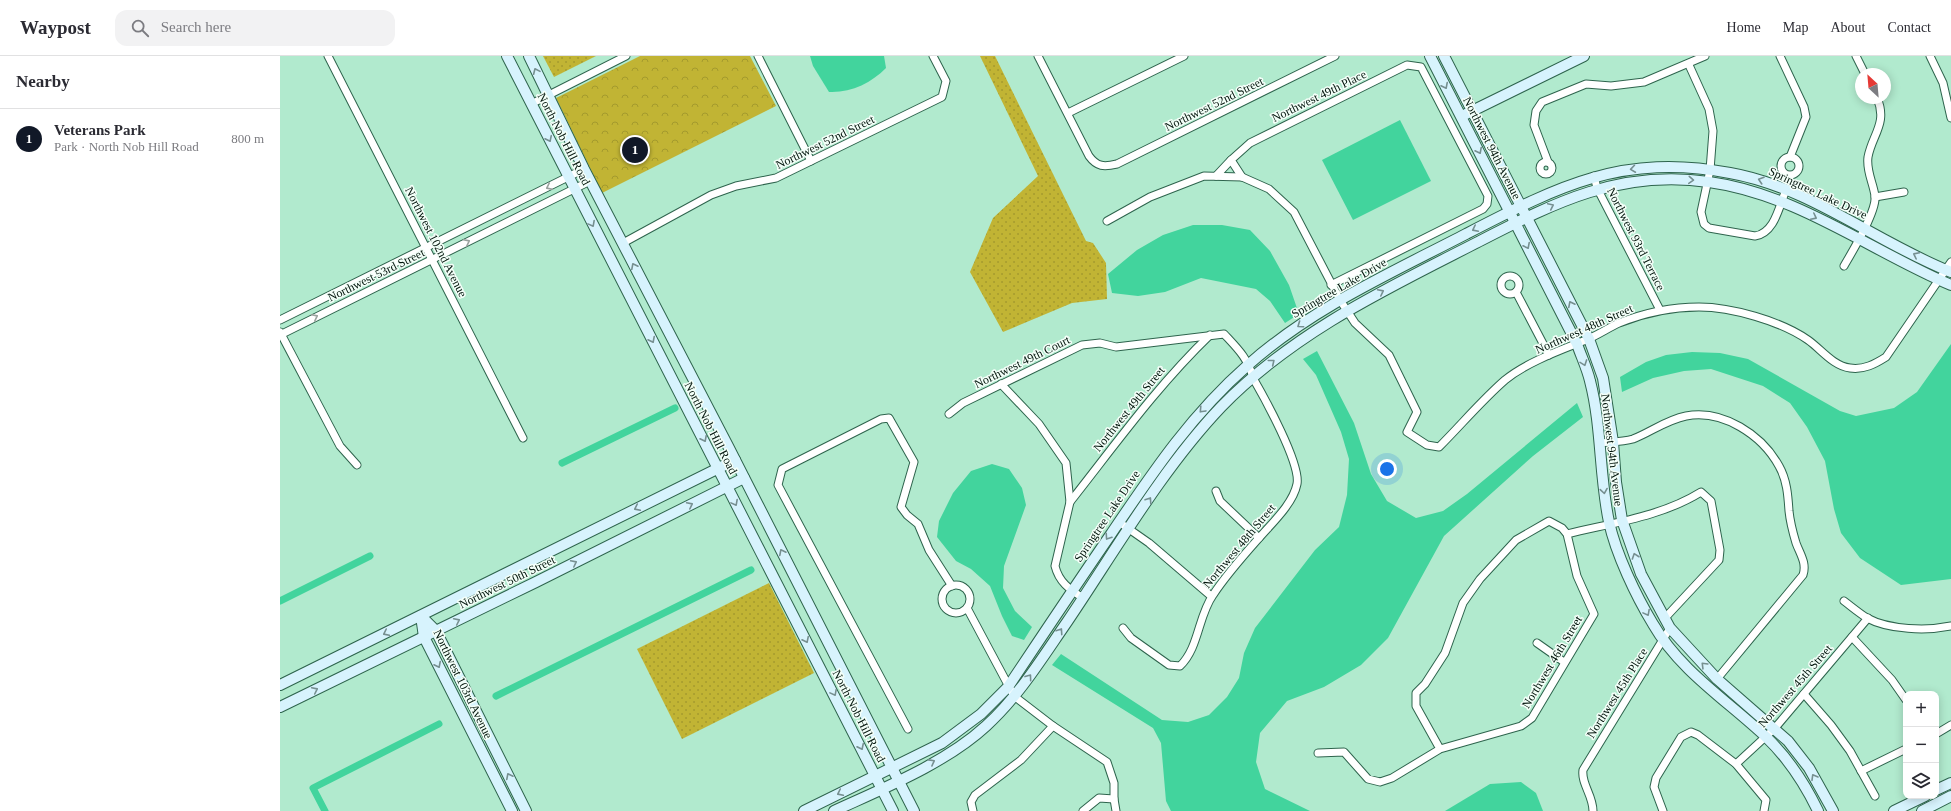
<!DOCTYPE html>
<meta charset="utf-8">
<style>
:root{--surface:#fff;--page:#f2f2f3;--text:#2b2b33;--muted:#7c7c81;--line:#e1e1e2;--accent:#111827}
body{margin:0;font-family:"Times New Roman",serif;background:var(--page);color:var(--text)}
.controls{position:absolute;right:12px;bottom:12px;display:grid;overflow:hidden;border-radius:8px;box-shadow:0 2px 10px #0003}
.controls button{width:36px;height:36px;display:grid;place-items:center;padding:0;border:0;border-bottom:1px solid var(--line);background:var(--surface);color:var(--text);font:20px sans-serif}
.compass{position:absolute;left:1575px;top:12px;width:36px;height:36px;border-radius:50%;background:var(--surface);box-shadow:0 2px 10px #0003;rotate:334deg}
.you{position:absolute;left:1107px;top:413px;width:14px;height:14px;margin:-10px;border:3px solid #fff;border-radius:50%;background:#1a73e8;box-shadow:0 0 0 6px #1a73e833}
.badge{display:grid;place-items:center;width:26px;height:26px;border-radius:50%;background:var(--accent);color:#fff;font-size:13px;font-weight:700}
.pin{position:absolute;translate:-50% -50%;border:2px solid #fff;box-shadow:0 1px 4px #0006}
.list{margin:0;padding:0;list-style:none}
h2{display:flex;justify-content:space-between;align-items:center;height:52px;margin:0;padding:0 16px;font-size:17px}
h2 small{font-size:13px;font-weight:400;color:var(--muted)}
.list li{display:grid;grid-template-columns:26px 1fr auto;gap:12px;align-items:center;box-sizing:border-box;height:60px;padding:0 16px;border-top:1px solid var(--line)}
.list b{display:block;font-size:15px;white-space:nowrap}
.list p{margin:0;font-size:13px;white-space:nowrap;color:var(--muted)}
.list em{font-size:13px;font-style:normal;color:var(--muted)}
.icon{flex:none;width:22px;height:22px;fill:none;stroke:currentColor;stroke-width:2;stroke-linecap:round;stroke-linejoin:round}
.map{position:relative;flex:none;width:1671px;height:755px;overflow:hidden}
header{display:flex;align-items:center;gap:24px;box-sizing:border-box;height:56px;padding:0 20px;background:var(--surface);border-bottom:1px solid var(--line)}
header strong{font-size:19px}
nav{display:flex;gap:22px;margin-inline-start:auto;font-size:14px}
.search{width:280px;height:36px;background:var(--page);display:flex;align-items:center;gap:10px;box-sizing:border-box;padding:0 14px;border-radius:12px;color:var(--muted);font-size:15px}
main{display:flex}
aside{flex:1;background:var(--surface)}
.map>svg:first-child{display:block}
</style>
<header>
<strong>Waypost</strong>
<div class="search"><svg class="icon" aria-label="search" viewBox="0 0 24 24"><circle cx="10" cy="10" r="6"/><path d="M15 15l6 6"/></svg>Search here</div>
<nav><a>Home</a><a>Map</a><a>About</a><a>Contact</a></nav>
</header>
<main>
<aside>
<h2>Nearby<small></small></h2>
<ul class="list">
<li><span class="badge">1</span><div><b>Veterans Park</b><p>Park · North Nob Hill Road</p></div><em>800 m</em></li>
</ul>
</aside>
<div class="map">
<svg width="1671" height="755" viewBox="0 0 1671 755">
<defs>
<pattern id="grass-dots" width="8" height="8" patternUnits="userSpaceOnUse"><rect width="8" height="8" fill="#c1b434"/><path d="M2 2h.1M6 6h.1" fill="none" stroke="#a49a2d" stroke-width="1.8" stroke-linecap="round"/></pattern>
<pattern id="park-crowns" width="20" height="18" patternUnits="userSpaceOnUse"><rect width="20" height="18" fill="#c1b434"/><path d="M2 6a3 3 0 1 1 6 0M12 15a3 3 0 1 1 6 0" fill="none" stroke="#a49a2d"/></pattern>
</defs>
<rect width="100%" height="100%" fill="#b1eace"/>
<!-- grass -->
<g fill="url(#grass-dots)">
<path d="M263 0H316L274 21Z"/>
<path d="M700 0H715L806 185 813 187 826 207 827 243 792 247 723 276 690 216 713 162 758 120Z"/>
<path d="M489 527 534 617 402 683 357 593Z"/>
</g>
<!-- park -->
<path fill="url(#park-crowns)" d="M360 0H470L496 50 322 137 276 42Z"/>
<!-- water -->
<g fill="#42d49d">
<path d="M530 0H604L606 12C591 27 571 37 549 36L533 10Z"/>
<path d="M1120 64 1151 125 1073 164 1042 104Z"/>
<path d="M913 169H942L970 174 990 195 1009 229 1019 258 1005 267 990 245 976 233 921 222 885 236 858 240 832 237 828 218 857 194 883 179Z"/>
<path d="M1671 288V523L1621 529 1580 502 1561 477 1554 453 1545 405 1527 371 1510 347 1483 330 1431 313 1404 315 1373 322 1342 336 1340 321 1366 306 1386 299 1412 296 1440 297 1468 303 1560 355 1576 360 1614 352 1637 336Z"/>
<path d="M1037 295 1074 367 1091 418 1107 445 1136 462 1163 455 1187 438 1297 347 1303 361 1253 400 1164 480 1108 582 1081 609 1044 631 1007 645 980 677 976 706 985 733 1030 755H891L886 745 881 687 873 672 772 609 781 598 882 664 908 666 929 659 947 641 959 622 964 597 975 572 1035 494 1059 471 1067 439 1069 403 1061 376 1036 319 1023 303Z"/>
<path d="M712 408 729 413 742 432 746 449 724 510 723 532 735 555 752 571 744 584 732 580 722 560 710 530 691 513 676 505 657 481 659 465 673 437 691 415Z"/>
<path d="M1241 726 1256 737 1263 755H1165L1210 728Z"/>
</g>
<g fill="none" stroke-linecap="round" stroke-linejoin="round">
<!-- canal -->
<g stroke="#42d49d" stroke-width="7">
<path d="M282 407 395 352"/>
<path d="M0 545 90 500"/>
<path d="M216 640 471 514"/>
<path d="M45 755 33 732 159 668"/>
</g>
<defs>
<g id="street">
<path d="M48 0 243 382"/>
<path d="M478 0 531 105"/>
<path d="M758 0 809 100C817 111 824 111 837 108L1055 0"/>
<path d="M1500 0 1524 51 1526 61 1510 101"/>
<path d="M1576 0 1585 18"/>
<path d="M1650 0 1663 27 1671 62"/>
<path d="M1409 9 1429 53 1433 75 1430 114 1421 156 1424 168 1429 172 1475 180C1495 177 1499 150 1506 134"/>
<path d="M251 48 346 0"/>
<path d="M788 57 904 0"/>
<circle cx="1510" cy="110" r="9"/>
<circle cx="1266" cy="112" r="6"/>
<path d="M1268 106 1254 69 1256 55 1262 46 1306 28 1331 30 1364 26 1425 0"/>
<path d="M936 120 951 104"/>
<path d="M1314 120 1317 132 1380 254"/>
<path d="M962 121 951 104 970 87 1127 9 1141 11 1208 140 1207 148 1203 153 1051 229"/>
<path d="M1595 141 1624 136"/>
<path d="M827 165 870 141 924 120 962 121 989 133 1014 156 1060 244 1075 267 1109 299 1137 356 1127 376 1147 389 1159 391C1181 369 1202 344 1225 324 1247 306 1281 294 1306 284 1318 279 1328 272 1339 267 1364 257 1392 251 1419 251 1451 251 1501 265 1528 284 1541 293 1553 310 1570 312 1584 314 1595 308 1606 301L1671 206"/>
<path d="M343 187 431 139 456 130 496 122 662 41 666 25 653 0"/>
<path d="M1564 210C1572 196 1597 155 1595 140 1593 126 1586 115 1588 101 1592 79 1608 67 1597 42"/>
<circle cx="1230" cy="229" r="9"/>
<path d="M1236 236 1269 299"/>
<path d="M0 264 304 113"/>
<path d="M0 276 60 390 77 409"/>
<path d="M0 279 310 125"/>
<path d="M721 328 759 368 786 407 790 446 775 510C779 526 789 533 803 542"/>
<path d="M669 358 683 347 802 289 820 287 836 291 944 278C957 292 968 302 973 322 984 341 1021 408 1017 428 1013 448 992 467 979 482 963 500 946 519 933 539 918 560 919 592 900 610L889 609 851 582 843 572"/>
<path d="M1320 387C1330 386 1343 386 1353 383 1371 376 1386 364 1406 360 1443 353 1482 379 1499 410 1507 424 1508 440 1509 455 1510 465 1513 477 1516 487 1520 498 1527 507 1523 519L1437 623"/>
<path d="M936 435 940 445 979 482"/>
<path d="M790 446C835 389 877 330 930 279"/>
<path d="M839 466 869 487 931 540"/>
<path d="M1287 478C1331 467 1381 461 1421 436L1431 445 1440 494 1439 504 1384 563"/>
<circle cx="676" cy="543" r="14"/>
<path d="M1564 545C1572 551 1579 557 1587 562 1609 574 1647 575 1671 570"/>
<path d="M687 552 734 640 773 670 827 706 834 727V743L836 755"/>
<path d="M1572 581 1612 624 1626 644"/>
<path d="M1257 587 1284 606"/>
<path d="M1524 638 1551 669 1570 695 1595 740"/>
<path d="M628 673 498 429 502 413 601 363 609 362 634 406 621 451 627 459 638 468 649 494 672 530"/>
<path d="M1656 678 1671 669"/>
<path d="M1038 697 1064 696 1088 723 1100 726 1112 722 1160 693 1241 670 1252 662 1314 558 1297 520 1287 478 1282 472 1269 465 1236 484 1200 523 1183 547 1165 597 1145 628 1136 637V650L1160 693"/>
<path d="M1456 708 1495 672 1588 562"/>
<path d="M1581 715 1626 693"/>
<path d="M693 755 691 746 695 739 741 704 773 670"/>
<path d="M803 755 819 742 834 743"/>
<path d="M1313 755C1313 739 1301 728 1303 714L1390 572"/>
<path d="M1383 755 1374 731 1376 722 1401 681 1411 676 1418 679 1456 708 1486 744 1484 755"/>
</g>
<g id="secondary">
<path d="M227 0 613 755"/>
<path d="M249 0 304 113 448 390 634 755"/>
<path d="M1150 0 1297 288C1301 300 1307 312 1310 325 1322 371 1319 419 1329 466 1336 498 1356 540 1373 568 1400 615 1448 645 1486 681 1508 702 1525 728 1538 755"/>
<path d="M1164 0 1309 283 1323 322 1333 386 1336 426 1342 464 1361 518 1390 572 1437 623 1508 685 1529 712 1553 755"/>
<path d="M1186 58 1304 0"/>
<path d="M141 560 156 575 246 755"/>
<path d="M141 560 144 581 232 755"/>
<path d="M0 629 455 404"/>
<path d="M0 651 256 526 464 422"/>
<path d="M1656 734 1671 727"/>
<path d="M524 755 662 687 701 658 728 631C762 580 796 529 831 478 873 416 911 359 968 309 1032 252 1111 217 1186 178 1279 130 1342 97 1450 117 1530 131 1597 187 1671 216"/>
<path d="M554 755C604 732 666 707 706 670 739 640 762 602 787 566 835 495 882 413 941 351 1014 276 1106 233 1198 186 1274 147 1339 113 1429 126 1517 138 1591 195 1671 229"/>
<path d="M1614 755 1645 740"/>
<path d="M1642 755 1671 740"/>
</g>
</defs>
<!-- street casing -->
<use href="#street" stroke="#2e644d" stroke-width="9"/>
<!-- secondary casing -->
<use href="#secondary" stroke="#2e644d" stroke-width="12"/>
<!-- street -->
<use href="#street" stroke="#fff" stroke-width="7"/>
<!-- secondary -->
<use href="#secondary" stroke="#d7f3fd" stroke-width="10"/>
</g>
<!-- one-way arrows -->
<defs><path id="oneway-chevron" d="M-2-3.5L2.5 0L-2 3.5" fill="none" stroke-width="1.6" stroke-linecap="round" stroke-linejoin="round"/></defs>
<g stroke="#768f90">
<use href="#oneway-chevron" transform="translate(256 15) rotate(-114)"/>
<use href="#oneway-chevron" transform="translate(1165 30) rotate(63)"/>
<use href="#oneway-chevron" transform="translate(269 83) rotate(64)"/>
<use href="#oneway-chevron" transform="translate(1199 95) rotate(63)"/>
<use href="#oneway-chevron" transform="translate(1353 113) rotate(172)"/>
<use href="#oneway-chevron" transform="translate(1411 124) rotate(4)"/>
<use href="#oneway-chevron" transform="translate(1481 124) rotate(-162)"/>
<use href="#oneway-chevron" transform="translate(1271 150) rotate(-25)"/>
<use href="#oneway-chevron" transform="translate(1534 161) rotate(27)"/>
<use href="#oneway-chevron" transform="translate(312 168) rotate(62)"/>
<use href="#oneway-chevron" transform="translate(1195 173) rotate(153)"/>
<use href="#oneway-chevron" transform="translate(1247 190) rotate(63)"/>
<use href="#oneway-chevron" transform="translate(1636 199) rotate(-153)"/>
<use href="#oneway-chevron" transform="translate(354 210) rotate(-117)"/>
<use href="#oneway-chevron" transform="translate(1101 236) rotate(-27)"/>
<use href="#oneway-chevron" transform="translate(1291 248) rotate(-117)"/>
<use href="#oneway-chevron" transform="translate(1020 269) rotate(145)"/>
<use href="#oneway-chevron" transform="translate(372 284) rotate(63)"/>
<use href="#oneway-chevron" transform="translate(992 306) rotate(-39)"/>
<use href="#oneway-chevron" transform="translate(1304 307) rotate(70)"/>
<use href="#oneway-chevron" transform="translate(922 354) rotate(133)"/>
<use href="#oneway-chevron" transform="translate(424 383) rotate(63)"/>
<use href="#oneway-chevron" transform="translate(1324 435) rotate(81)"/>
<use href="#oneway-chevron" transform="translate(869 444) rotate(-56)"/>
<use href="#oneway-chevron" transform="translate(455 447) rotate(62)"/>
<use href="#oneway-chevron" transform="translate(410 449) rotate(-27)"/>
<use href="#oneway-chevron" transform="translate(357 452) rotate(154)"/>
<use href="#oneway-chevron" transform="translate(828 481) rotate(124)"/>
<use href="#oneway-chevron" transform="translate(502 496) rotate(-117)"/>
<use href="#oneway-chevron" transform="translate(1355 500) rotate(-109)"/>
<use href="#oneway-chevron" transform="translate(294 507) rotate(-27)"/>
<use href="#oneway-chevron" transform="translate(1367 557) rotate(62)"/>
<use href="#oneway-chevron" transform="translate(177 565) rotate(-26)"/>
<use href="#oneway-chevron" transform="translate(780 575) rotate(-56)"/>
<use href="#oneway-chevron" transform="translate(106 577) rotate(154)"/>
<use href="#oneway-chevron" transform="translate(526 584) rotate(64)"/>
<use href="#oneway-chevron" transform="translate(158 609) rotate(63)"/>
<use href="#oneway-chevron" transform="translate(1424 609) rotate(-135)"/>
<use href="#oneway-chevron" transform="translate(749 621) rotate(-54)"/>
<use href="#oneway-chevron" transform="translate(35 634) rotate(-26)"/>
<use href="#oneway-chevron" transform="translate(554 637) rotate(62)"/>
<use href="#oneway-chevron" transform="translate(581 691) rotate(64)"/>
<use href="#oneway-chevron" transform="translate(652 706) rotate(-28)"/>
<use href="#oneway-chevron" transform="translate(229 720) rotate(-117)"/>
<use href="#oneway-chevron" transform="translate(1534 721) rotate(-120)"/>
<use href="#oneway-chevron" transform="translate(560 737) rotate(154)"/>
</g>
<g stroke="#99a19d">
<use href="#oneway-chevron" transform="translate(269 131) rotate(154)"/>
<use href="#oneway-chevron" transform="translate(187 186) rotate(-27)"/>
<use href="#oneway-chevron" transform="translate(35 261) rotate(-26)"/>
</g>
<g text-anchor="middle" stroke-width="3" stroke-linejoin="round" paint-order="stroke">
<!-- street labels -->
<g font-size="12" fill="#00140b" stroke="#f4fff9">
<text transform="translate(1039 40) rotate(-26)" y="4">Northwest 49th Place</text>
<text transform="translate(934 48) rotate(-26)" y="4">Northwest 52nd Street</text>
<text transform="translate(284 83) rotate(63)" y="4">North Nob Hill Road</text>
<text transform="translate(545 86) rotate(-26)" y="4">Northwest 52nd Street</text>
<text transform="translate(1212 92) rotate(63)" y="4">Northwest 94th Avenue</text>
<text transform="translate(1538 137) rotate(25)" y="4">Springtree Lake Drive</text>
<text transform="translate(1356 183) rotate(63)" y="4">Northwest 93rd Terrace</text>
<text transform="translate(156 186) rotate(63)" y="4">Northwest 102nd Avenue</text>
<text transform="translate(96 219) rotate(-26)" y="4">Northwest 53rd Street</text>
<text transform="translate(1059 232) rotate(-30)" y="4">Springtree Lake Drive</text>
<text transform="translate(1304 273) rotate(-24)" y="4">Northwest 48th Street</text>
<text transform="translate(742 306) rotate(-26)" y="4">Northwest 49th Court</text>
<text transform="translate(849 353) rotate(-51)" y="4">Northwest 49th Street</text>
<text transform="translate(431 372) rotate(63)" y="4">North Nob Hill Road</text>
<text transform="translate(1332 394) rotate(83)" y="4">Northwest 94th Avenue</text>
<text transform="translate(827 460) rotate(-56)" y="4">Springtree Lake Drive</text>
<text transform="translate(959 490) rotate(-50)" y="4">Northwest 48th Street</text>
<text transform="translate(227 526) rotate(-26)" y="4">Northwest 50th Street</text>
<text transform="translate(1272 606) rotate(-59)" y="4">Northwest 46th Street</text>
<text transform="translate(183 628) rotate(64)" y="4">Northwest 103rd Avenue</text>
<text transform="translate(1515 630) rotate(-49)" y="4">Northwest 45th Street</text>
<text transform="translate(1337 637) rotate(-58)" y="4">Northwest 45th Place</text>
<text transform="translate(579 660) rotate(63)" y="4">North Nob Hill Road</text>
</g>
</g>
</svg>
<div class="controls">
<button>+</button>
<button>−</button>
<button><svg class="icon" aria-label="layers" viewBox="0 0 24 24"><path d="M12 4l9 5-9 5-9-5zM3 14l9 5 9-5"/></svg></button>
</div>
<svg class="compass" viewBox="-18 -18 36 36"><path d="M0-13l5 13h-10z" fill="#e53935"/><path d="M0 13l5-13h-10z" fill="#7c7c81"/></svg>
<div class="you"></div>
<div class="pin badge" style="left:355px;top:94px">1</div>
</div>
</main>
